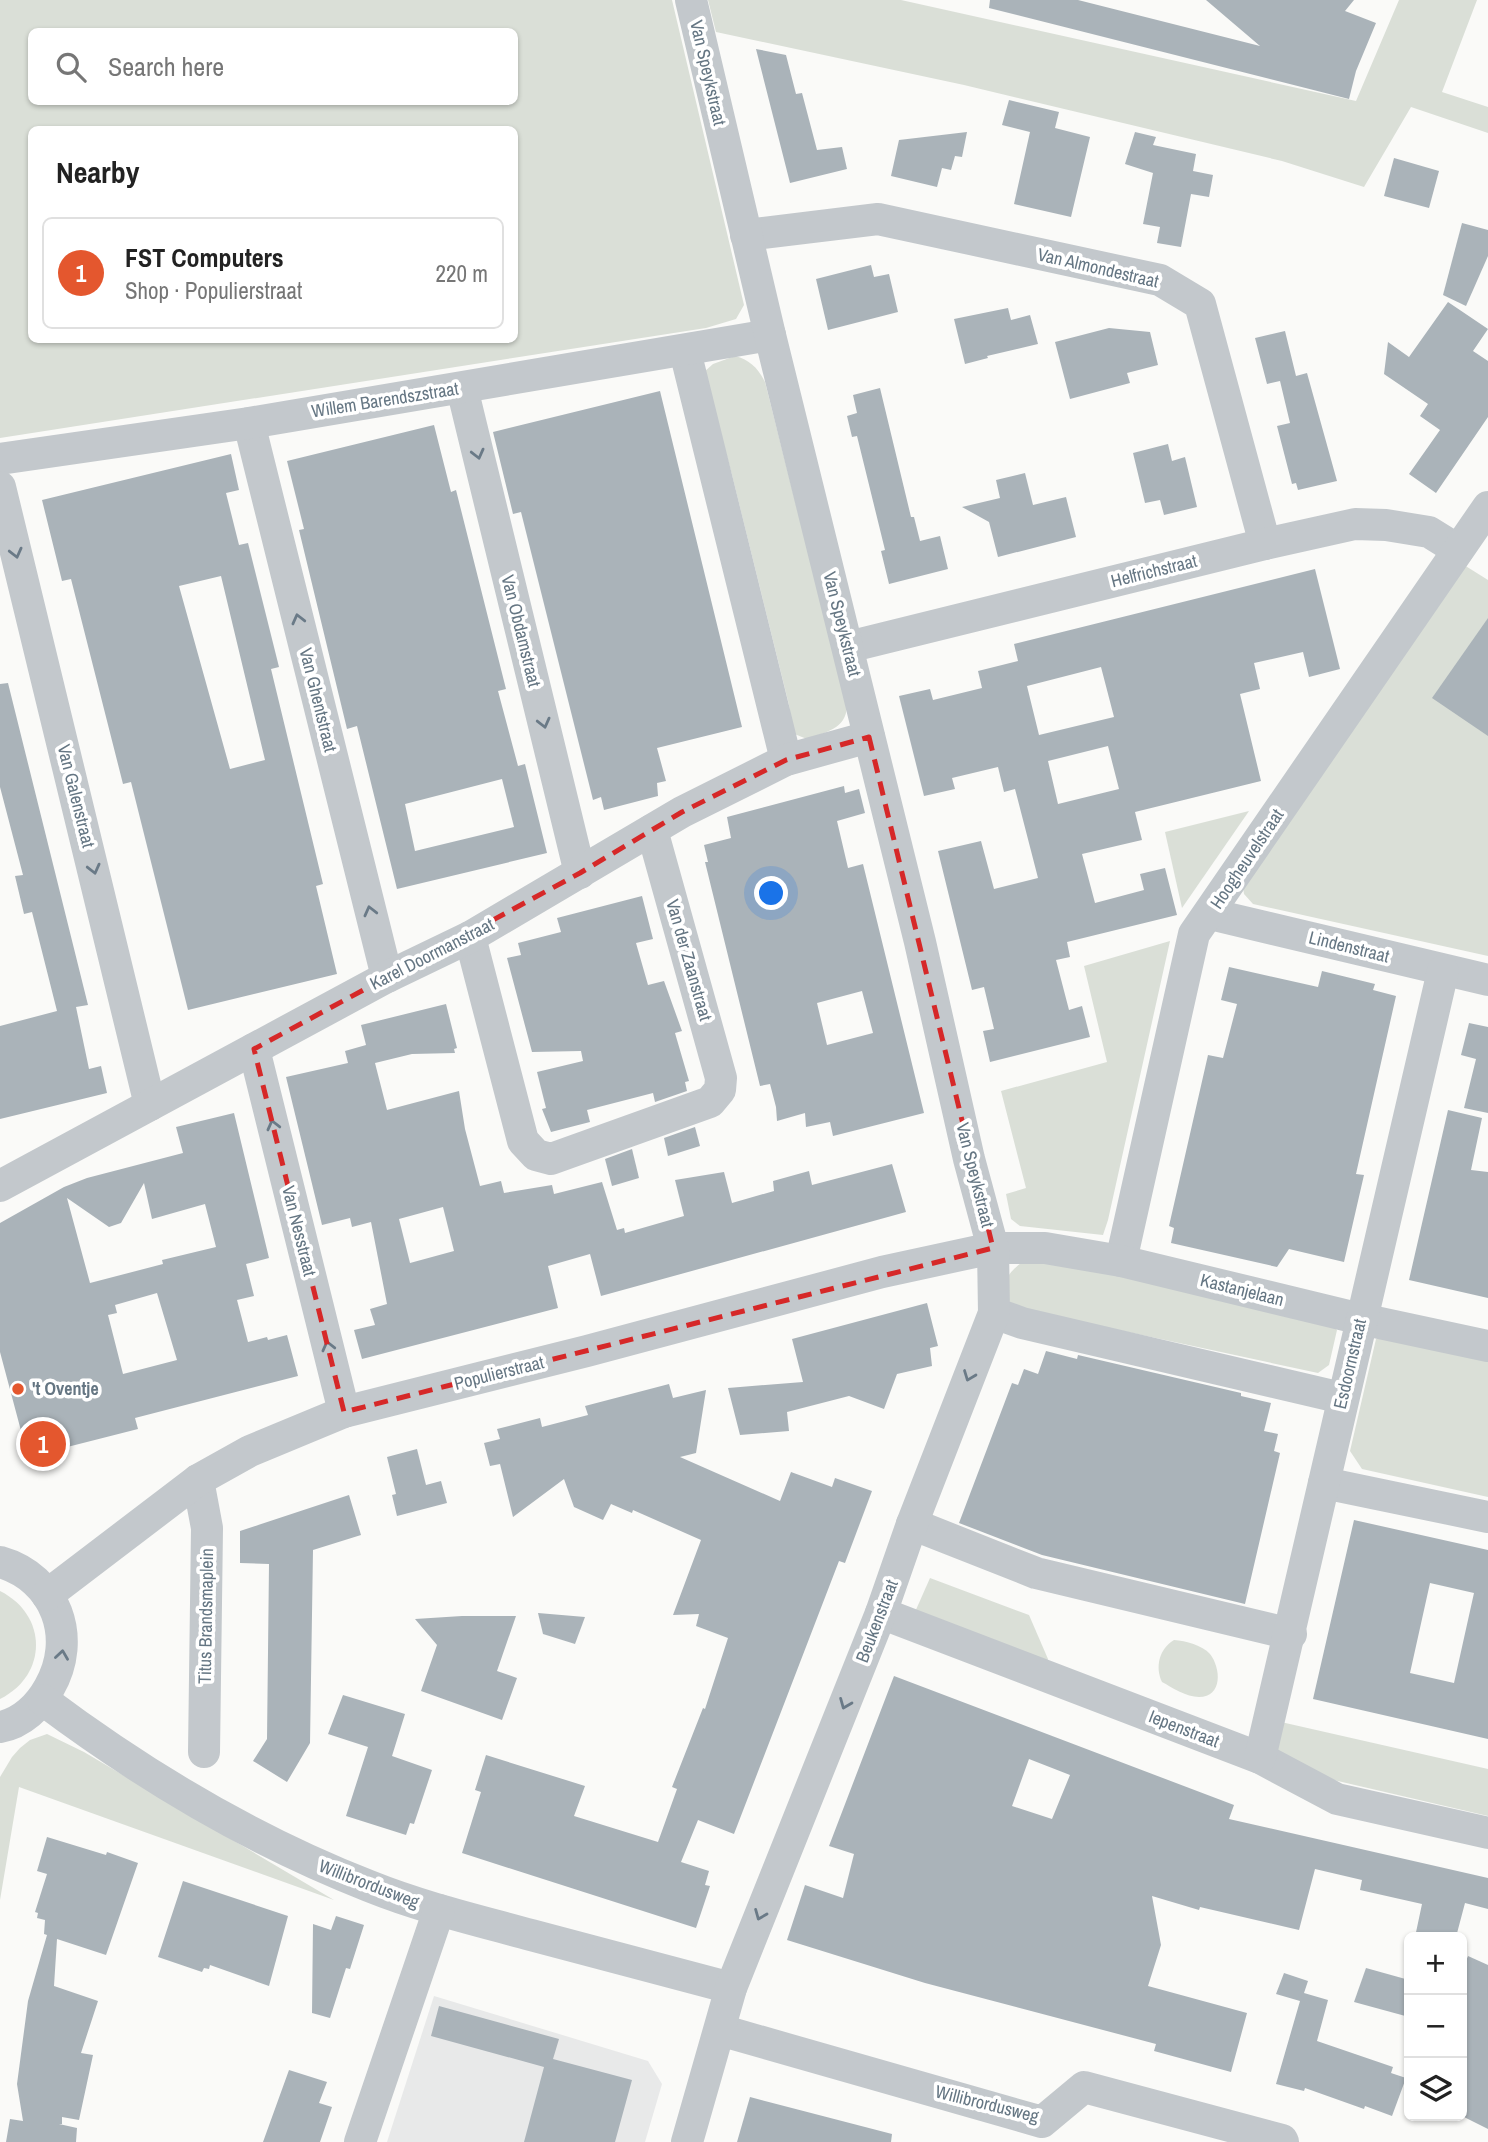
<!DOCTYPE html>
<meta charset="utf-8">
<style>
:root{--surface:#fff;--page:#f2f2f2;--text:#222;--muted:#767676;--line:#e0e0e0;--accent:#e4572e}
body{margin:0;font-family:"Archivo Narrow",sans-serif;background:var(--page);color:var(--text)}
.controls{position:absolute;right:21px;bottom:21px;display:grid;overflow:hidden;border-radius:10px;box-shadow:0 2px 5px #0004}
.controls button{width:63px;height:63px;display:grid;place-items:center;padding:0;border:0;border-bottom:2px solid var(--line);background:var(--surface);color:var(--text);font:35px sans-serif}
.you{position:absolute;left:772px;top:894px;width:24px;height:24px;margin:-18px;border:5px solid #fff;border-radius:50%;background:#1a73e8;box-shadow:0 0 0 10px #1a73e833}
.badge{display:grid;place-items:center;width:46px;height:46px;border-radius:50%;background:var(--accent);color:#fff;font-size:23px;font-weight:700}
.pin{position:absolute;translate:-50% -50%;border:4px solid #fff;box-shadow:0 2px 7px #0006}
.list{margin:0;padding:0;list-style:none}
h2{display:flex;justify-content:space-between;align-items:center;height:91px;margin:0;padding:0 28px;font-size:30px}
h2 small{font-size:23px;font-weight:400;color:var(--muted)}
.list li{display:grid;grid-template-columns:46px 1fr auto;gap:21px;align-items:center;box-sizing:border-box;height:112px;margin:0 14px 14px;padding:0 14px;border:2px solid var(--line);border-radius:10px}
.list b{display:block;font-size:26px;white-space:nowrap}
.list p{margin:0;font-size:23px;white-space:nowrap;color:var(--muted)}
.list em{font-size:23px;font-style:normal;color:var(--muted)}
.icon{flex:none;width:38px;height:38px;fill:none;stroke:currentColor;stroke-width:2;stroke-linecap:round;stroke-linejoin:round}
.map{position:relative;flex:none;width:1488px;height:2142px;overflow:hidden}
.search{position:absolute;background:var(--surface);box-shadow:0 2px 5px #0004;left:28px;top:28px;width:490px;height:77px;display:flex;align-items:center;gap:18px;box-sizing:border-box;padding:0 24px;border-radius:10px;color:var(--muted);font-size:26px}
.panel{position:absolute;background:var(--surface);box-shadow:0 2px 5px #0004;left:28px;top:126px;width:490px;height:217px;border-radius:10px}
.map>svg:first-child{display:block}
</style>
<div class="map">
<svg width="1488" height="2142" viewBox="0 0 1488 2142">
<rect width="100%" height="100%" fill="#fafaf8"/>
<!-- built -->
<path fill="#e8e9e9" d="M434 1996 648 2061 662 2084 645 2142H387Z"/>
<!-- green -->
<g fill="#dadfd7" fill-rule="evenodd">
<path d="M0 0H672L744 305 736 319 706 328 0 438ZM32 32H514V102H32ZM32 130H514V340H32Z"/>
<path d="M708 0H901L1356 101 1399 0H1477L1442 92 1488 107V133L1411 107 1364 187 1282 161 964 85 716 32Z"/>
<path d="M735 356C750 360 758 368 765 382L847 706C846 729 826 732 807 739L792 733 789 705 732 475 704 372 713 364Z"/>
<path d="M1464 565 1488 580V956L1253 904 1244 894 1243 887Z"/>
<path d="M1249 811 1182 908 1165 832Z"/>
<path d="M1170 941 1108 1220 1103 1235 1020 1226 1011 1219 1006 1194 1026 1188 1001 1091 1107 1062 1084 966Z"/>
<path d="M1026 1260 1055 1261 1326 1318 1337 1330 1329 1365 1318 1373 1035 1312 1019 1316C1002 1293 998 1277 1026 1260Z"/>
<path d="M1390 1334 1488 1356V1497L1362 1469 1350 1451 1376 1339Z"/>
<path d="M930 1578 1029 1615 1048 1659 1047 1662 915 1612Z"/>
<path d="M0 1591C48 1615 48 1675 0 1699Z"/>
<path d="M1174 1640C1186 1641 1202 1645 1210 1654 1221 1668 1223 1697 1199 1697 1186 1697 1173 1688 1162 1682 1155 1667 1159 1649 1174 1640Z"/>
<path d="M1281 1722 1488 1769V1816L1312 1775 1275 1750Z"/>
<path d="M47 1734 84 1752 334 1900 19 1787 0 1900V1777L12 1757 20 1748 30 1740Z"/>
</g>
<!-- building -->
<g fill="#aab3b9" fill-rule="evenodd">
<path d="M990 0H1078L1260 46 1206 0H1354L1345 11 1376 23 1356 71 1349 99 989 8Z"/>
<path d="M756 49 786 55 796 94 802 93 817 150 842 147 847 169 790 183Z"/>
<path d="M1009 100 1059 112 1055 128 1090 137 1071 217 1014 204 1030 132 1002 125Z"/>
<path d="M967 132 962 157 955 156 951 170 942 168 937 187 891 176 899 140Z"/>
<path d="M1135 132 1156 137 1153 145 1196 154 1193 171 1213 175 1209 197 1191 194 1181 247 1157 243 1160 227 1143 224 1153 173 1125 164Z"/>
<path d="M1394 158 1439 171 1429 208 1384 196Z"/>
<path d="M1462 223 1488 230V256L1466 306 1443 295Z"/>
<path d="M871 265 874 277 889 274 898 312 828 330 816 279Z"/>
<path d="M1448 302 1488 329 1473 351 1488 361V417L1436 493 1409 474 1440 430 1420 416 1428 404 1384 374 1388 342 1409 357Z"/>
<path d="M1008 308 1011 320 1030 315 1038 344 987 356 988 358 965 364 954 319Z"/>
<path d="M1109 328 1150 332 1158 365 1127 373 1130 383 1070 399 1055 342Z"/>
<path d="M1285 331 1296 376 1307 373 1337 481 1298 490 1296 483 1292 484 1277 426 1290 423 1280 381 1267 384 1255 338Z"/>
<path d="M880 388 911 517H914L920 541 940 536 948 569 889 584 881 551 885 550 857 436 852 437 847 416 857 413 853 395Z"/>
<path d="M660 391 742 727 657 748 666 781 657 783 658 796 604 810 601 797 593 800 521 512 513 514 493 432Z"/>
<path d="M434 425 451 492 456 490 506 689 498 691 518 766 525 764 547 853 397 889 357 726 347 729 299 530 304 529 287 461ZM502 779 514 827 415 851 405 804Z"/>
<path d="M1168 444 1172 461 1185 457 1197 507 1164 515 1160 500 1145 503 1133 453Z"/>
<path d="M231 454 239 490 226 493 239 545 248 543 279 667 271 669 323 884 316 886 337 974 188 1010 131 782 123 784 71 579 62 581 42 500ZM221 576 265 760 230 769 179 586Z"/>
<path d="M1025 473 1033 505 1066 497 1076 537 998 557 989 522 962 507 1000 498 996 480Z"/>
<path d="M1315 569 1340 669 1309 677 1303 652 1254 663 1260 689 1240 694 1261 781 1135 812 1142 840 1082 854 1095 903 1144 890 1140 874 1165 868 1177 915 1067 942 1070 957 1056 960 1069 1010 1082 1006 1090 1037 990 1062 983 1031 994 1029 984 987 972 990 938 851 981 841 994 889 1038 878 1015 789 1004 792 998 767 952 778 955 789 924 796 899 696 930 689 933 700 982 688 978 671 1018 661 1014 644ZM1101 667 1114 717 1039 735 1027 686ZM1108 746 1119 789 1058 804 1048 761Z"/>
<path d="M1488 618V736L1432 698Z"/>
<path d="M8 683 88 1005 76 1007 89 1069 101 1066 107 1093 0 1119V1026L57 1011 32 912 24 914 15 876 23 875 0 787V684Z"/>
<path d="M844 786 845 793 859 789 865 813 837 821 848 868 863 864 924 1113 833 1136 830 1122 806 1127 805 1113 777 1121 776 1107 770 1084 760 1086 705 862H708L704 845 731 838 727 817ZM862 991 873 1033 827 1045 817 1003Z"/>
<path d="M642 896 653 939 636 943 648 985 664 981 682 1031 675 1033 689 1081 685 1082 687 1091 655 1102 653 1093 587 1110 590 1122 551 1132 542 1109 546 1108 537 1072 583 1061 581 1051 532 1052 507 958 521 955 518 943 561 932 557 918Z"/>
<path d="M1229 967 1318 987 1322 971 1375 984 1373 990 1396 996 1356 1174 1364 1175 1344 1262 1289 1249 1277 1267 1171 1243 1174 1228 1169 1226 1208 1055 1223 1058 1237 1004 1221 1000Z"/>
<path d="M446 1004 457 1048 454 1049 455 1053 412 1054 375 1063 387 1110 459 1091 465 1129 480 1186 501 1181 504 1193 552 1185 554 1194 602 1182 617 1230 624 1228 625 1233 684 1216 675 1180 724 1172 732 1203 774 1191 773 1181 809 1171 812 1185 892 1164 906 1212 601 1296 590 1254 548 1266 558 1308 362 1359 354 1330 375 1325 370 1309 387 1304 371 1222 352 1227 350 1218 322 1225 286 1077 348 1063 345 1051 366 1045 361 1025ZM443 1207 454 1251 410 1263 399 1219Z"/>
<path d="M1469 1023 1488 1027V1113L1464 1108 1476 1059 1461 1055Z"/>
<path d="M1448 1110 1482 1118 1471 1170 1488 1172V1298L1409 1280Z"/>
<path d="M234 1113 269 1258 246 1264 254 1296 237 1300 248 1342 267 1337 268 1340 287 1335 298 1376 135 1418 138 1429 28 1457 0 1352V1223L64 1187 87 1178 183 1153 176 1127ZM144 1183 152 1219 205 1204 216 1247 162 1260 163 1264 90 1283 67 1198 109 1227 121 1223ZM157 1293 177 1360 123 1374 108 1315 117 1313 115 1305Z"/>
<path d="M695 1127 700 1146 668 1156 664 1138Z"/>
<path d="M632 1149 639 1178 612 1186 605 1159Z"/>
<path d="M927 1303 938 1346 930 1348 932 1366 897 1374 884 1409 849 1396 787 1412 789 1431 740 1435 728 1388 803 1382 792 1339Z"/>
<path d="M1046 1351 1077 1359 1078 1355 1241 1393V1396L1271 1403 1264 1431 1278 1434 1274 1451 1280 1453 1245 1604 1042 1555 959 1523 1012 1383 1018 1385 1024 1369 1038 1374Z"/>
<path d="M669 1384 673 1398 706 1390 696 1453 680 1457 780 1501 791 1472 832 1487 835 1478 872 1491 845 1563 839 1561 734 1834 698 1820 681 1862 709 1871 705 1885 710 1886 696 1928 462 1853 481 1792 475 1790 486 1755 585 1786 574 1816 658 1842 677 1789 672 1787 703 1708 705 1709 728 1638 696 1626 699 1614 673 1615 701 1540 633 1510 632 1513 611 1504 603 1520 574 1507 564 1479 513 1517 500 1464 490 1466 484 1443 500 1439 497 1429 540 1418 542 1427 588 1415 585 1406Z"/>
<path d="M417 1449 426 1485 441 1481 447 1503 397 1516 392 1495 396 1494 387 1457Z"/>
<path d="M349 1495 361 1535 313 1550 310 1743 287 1782 253 1761 267 1739 269 1564 240 1563V1531Z"/>
<path d="M1354 1520 1488 1550V1739L1313 1699ZM1430 1583 1474 1593 1454 1683 1410 1673Z"/>
<path d="M538 1613 585 1617 575 1644 543 1634Z"/>
<path d="M462 1616H516L497 1671 517 1678 502 1720 421 1691 437 1645 415 1619Z"/>
<path d="M894 1676 1234 1805 1229 1819 1488 1878V1909L1465 1903 1456 1937H1415L1422 1904 1360 1890 1362 1880 1315 1869 1299 1930 1200 1907 1199 1910 1152 1896 1161 1945 1148 1986 1247 2013 1231 2072 1154 2051 1156 2044 925 1983 787 1940 805 1885 843 1898 854 1854 829 1846ZM1029 1759 1070 1775 1052 1819 1012 1806Z"/>
<path d="M343 1695 405 1714 392 1756 432 1770 414 1824 410 1823 406 1835 346 1816 368 1747 328 1734Z"/>
<path d="M47 1837 106 1855 107 1852 138 1863 106 1955 57 1939 54 1986 98 2001 81 2053 93 2055 79 2120 62 2117V2124H59L77 2128 76 2142H6L10 2119 23 2121 17 2084 28 2001 47 1935 44 1934 45 1920 37 1918 38 1913 35 1912 47 1874 37 1871Z"/>
<path d="M183 1881 288 1916 269 1986 210 1965 209 1969 204 1968 202 1972 158 1957Z"/>
<path d="M336 1916 364 1925 350 1969 346 1968 330 2018 312 2013 313 1924 331 1930Z"/>
<path d="M1468 1956 1488 1965V2129L1462 2116V1971Z"/>
<path d="M1366 1968 1409 1980V2017L1354 2002Z"/>
<path d="M1284 1973 1308 1981 1304 1993 1328 2000 1317 2041 1393 2067 1391 2073 1406 2078 1392 2116 1365 2106 1364 2109 1305 2088 1304 2091 1276 2084 1300 2001 1276 1994Z"/>
<path d="M439 2006 559 2039 553 2059 632 2080 615 2142H524L544 2067 431 2036Z"/>
<path d="M289 2070 327 2082 319 2103 332 2107 320 2142H263Z"/>
<path d="M750 2097 892 2134 891 2142H737Z"/>
</g>
<g fill="none" stroke-linecap="round" stroke-linejoin="round">
<!-- street -->
<g stroke="#c3c8cc" stroke-width="32">
<path d="M746 235 878 219 1160 280 1200 304 1265 544"/>
<path d="M685 351 786 760"/>
<path d="M462 388 580 873"/>
<path d="M249 423 387 977"/>
<path d="M0 459 249 423 770 335"/>
<path d="M0 487 150 1105"/>
<path d="M848 647 1265 544 1355 524 1386 525 1429 532 1458 550"/>
<path d="M1210 914 1488 980"/>
<path d="M470 937 523 1141 536 1155 551 1159 710 1102 720 1090 721 1078 652 830"/>
<path d="M254 1049 344 1412"/>
<path d="M0 1186 387 977 470 937 682 812 786 760 869 737"/>
<path d="M1121 1261 1194 934 1488 507"/>
<path d="M994 1313 1022 1323 1342 1398"/>
<path d="M198 1480 207 1528 204 1752"/>
<path d="M1324 1483 1488 1517"/>
<path d="M912 1524 1036 1573 1291 1634"/>
<path d="M0 1562C56 1578 78 1638 49 1688 39 1706 22 1723 0 1727"/>
<path d="M47 1595 198 1480 250 1451 344 1412 587 1351 882 1272 993 1248H1045L1121 1261 1361 1319 1488 1346"/>
<path d="M881 1613 1260 1758 1337 1799 1488 1833"/>
<path d="M43 1700C143 1775 251 1840 369 1886 421 1907 476 1920 531 1935 598 1953 664 1970 731 1988"/>
<path d="M1260 1758 1443 971"/>
<path d="M720 2030 1042 2122 1084 2087 1282 2140 1283 2142"/>
<path d="M360 2142 439 1910"/>
<path d="M687 2142 731 1988 881 1613 912 1524 994 1313 993 1248 969 1159 920 942 770 335 691 0"/>
</g>
</g>
<!-- one-way arrows -->
<defs><path id="oneway-chevron" d="M-2-3.5L2.5 0L-2 3.5" fill="none" stroke-width="1.6" stroke-linecap="round" stroke-linejoin="round" transform="scale(1.75)"/></defs>
<g stroke="#6a7a87">
<use href="#oneway-chevron" transform="translate(478 454) rotate(76)"/>
<use href="#oneway-chevron" transform="translate(16 553) rotate(76)"/>
<use href="#oneway-chevron" transform="translate(298 619) rotate(-104)"/>
<use href="#oneway-chevron" transform="translate(544 723) rotate(76)"/>
<use href="#oneway-chevron" transform="translate(94 869) rotate(76)"/>
<use href="#oneway-chevron" transform="translate(370 911) rotate(-104)"/>
<use href="#oneway-chevron" transform="translate(273 1125) rotate(-104)"/>
<use href="#oneway-chevron" transform="translate(328 1346) rotate(-104)"/>
<use href="#oneway-chevron" transform="translate(969 1376) rotate(111)"/>
<use href="#oneway-chevron" transform="translate(62 1655) rotate(-82)"/>
<use href="#oneway-chevron" transform="translate(845 1704) rotate(112)"/>
<use href="#oneway-chevron" transform="translate(760 1915) rotate(112)"/>
</g>
<!-- marked area -->
<path fill="none" stroke="#d62828" stroke-width="5" stroke-dasharray="14 9" stroke-linejoin="round" d="M869 737 993 1248 344 1412 254 1049 580 873 682 812 786 760Z"/>
<!-- markers -->
<circle fill="#e4572e" stroke="#fff" stroke-width="2.5" cx="18" cy="1389" r="7"/>
<g text-anchor="middle" stroke-width="7" stroke-linejoin="round" paint-order="stroke">
<!-- street labels -->
<g font-size="18" fill="#657683" stroke="#fff">
<text transform="translate(708 73) rotate(77)" y="6">Van Speykstraat</text>
<text transform="translate(1098 268) rotate(13)" y="6">Van Almondestraat</text>
<text transform="translate(385 400) rotate(-9)" y="6">Willem Barendszstraat</text>
<text transform="translate(1154 571) rotate(-14)" y="6">Helfrichstraat</text>
<text transform="translate(842 624) rotate(76)" y="6">Van Speykstraat</text>
<text transform="translate(521 631) rotate(76)" y="6">Van Obdamstraat</text>
<text transform="translate(318 700) rotate(76)" y="6">Van Ghentstraat</text>
<text transform="translate(76 796) rotate(76)" y="6">Van Galenstraat</text>
<text transform="translate(1247 859) rotate(-56)" y="6">Hoogheuvelstraat</text>
<text transform="translate(1349 947) rotate(14)" y="6">Lindenstraat</text>
<text transform="translate(432 954) rotate(-27)" y="6">Karel Doormanstraat</text>
<text transform="translate(689 960) rotate(74)" y="6">Van der Zaanstraat</text>
<text transform="translate(975 1175) rotate(76)" y="6">Van Speykstraat</text>
<text transform="translate(299 1231) rotate(76)" y="6">Van Nesstraat</text>
<text transform="translate(1242 1290) rotate(14)" y="6">Kastanjelaan</text>
<text transform="translate(1350 1364) rotate(-77)" y="6">Esdoornstraat</text>
<text transform="translate(499 1373) rotate(-14)" y="6">Populierstraat</text>
<text transform="translate(206 1616) rotate(-89)" y="6">Titus Brandsmaplein</text>
<text transform="translate(877 1621) rotate(-69)" y="6">Beukenstraat</text>
<text transform="translate(1184 1729) rotate(21)" y="6">Iepenstraat</text>
<text transform="translate(369 1884) rotate(21)" y="6">Willibrordusweg</text>
<text transform="translate(987 2104) rotate(14)" y="6">Willibrordusweg</text>
</g>
<!-- poi labels -->
<g font-size="18" font-weight="bold" fill="#657683" stroke="#fff" text-anchor="start">
<text x="32" y="1395">'t Oventje</text>
</g>
</g>
</svg>
<div class="controls">
<button>+</button>
<button>−</button>
<button><svg class="icon" aria-label="layers" viewBox="0 0 24 24"><path d="M12 4l9 5-9 5-9-5zM3 14l9 5 9-5"/></svg></button>
</div>
<div class="you"></div>
<div class="pin badge" style="left:43px;top:1444px">1</div>
<div class="search"><svg class="icon" aria-label="search" viewBox="0 0 24 24"><circle cx="10" cy="10" r="6"/><path d="M15 15l6 6"/></svg>Search here</div>
<section class="panel">
<h2>Nearby<small></small></h2>
<ul class="list">
<li><span class="badge">1</span><div><b>FST Computers</b><p>Shop · Populierstraat</p></div><em>220 m</em></li>
</ul>
</section>
</div>
